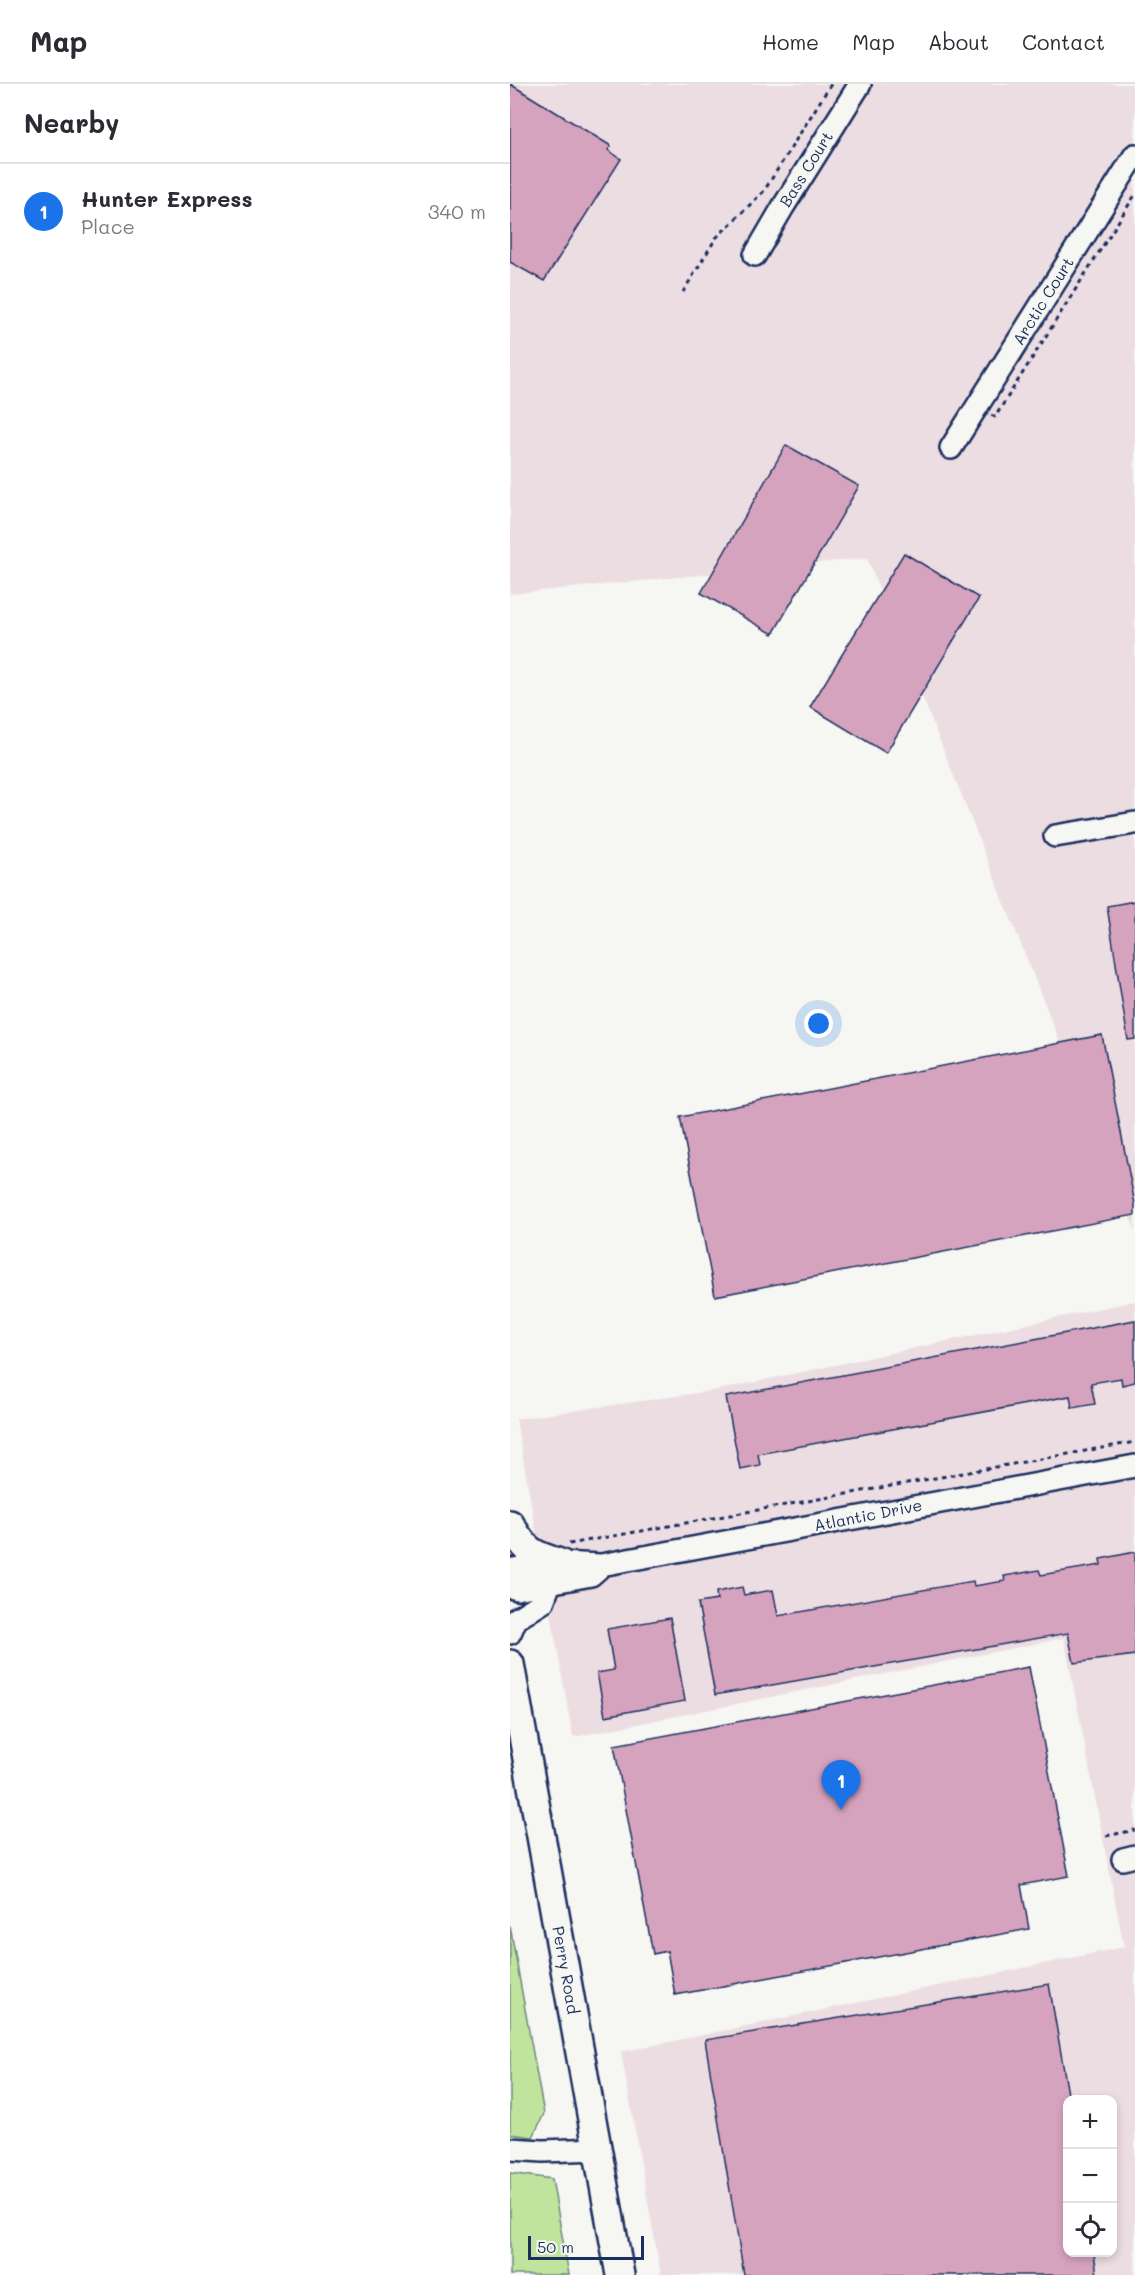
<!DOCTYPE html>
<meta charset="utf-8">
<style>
:root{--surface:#fff;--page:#f7f7f7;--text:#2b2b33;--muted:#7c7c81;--line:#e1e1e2;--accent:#1a73e8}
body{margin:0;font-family:Mali,sans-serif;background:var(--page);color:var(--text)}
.controls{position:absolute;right:18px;bottom:18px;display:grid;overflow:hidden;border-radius:12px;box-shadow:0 3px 9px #0003}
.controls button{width:54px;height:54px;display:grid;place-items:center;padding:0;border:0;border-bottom:2px solid var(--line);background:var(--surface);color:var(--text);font:30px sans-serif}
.scale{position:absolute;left:18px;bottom:15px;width:116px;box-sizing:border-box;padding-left:6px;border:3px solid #1b2f5e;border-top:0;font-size:16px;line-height:21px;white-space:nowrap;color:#1b2f5e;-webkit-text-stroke:4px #f6f6f2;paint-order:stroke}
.you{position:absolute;left:309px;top:940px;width:21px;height:21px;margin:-15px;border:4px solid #fff;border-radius:50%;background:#1a73e8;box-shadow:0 0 0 9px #1a73e833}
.badge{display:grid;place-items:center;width:39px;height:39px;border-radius:50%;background:var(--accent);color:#fff;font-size:20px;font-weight:700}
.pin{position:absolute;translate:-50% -50px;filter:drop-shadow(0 2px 3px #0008)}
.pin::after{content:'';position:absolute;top:32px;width:21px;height:18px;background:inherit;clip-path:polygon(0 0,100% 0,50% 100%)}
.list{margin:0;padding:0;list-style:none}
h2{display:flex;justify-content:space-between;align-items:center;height:78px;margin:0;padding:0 24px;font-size:26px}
h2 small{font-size:20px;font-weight:400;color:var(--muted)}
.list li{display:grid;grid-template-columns:39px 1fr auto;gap:18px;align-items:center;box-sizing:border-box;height:96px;padding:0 24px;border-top:2px solid var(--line)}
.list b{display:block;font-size:22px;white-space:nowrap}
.list p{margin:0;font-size:20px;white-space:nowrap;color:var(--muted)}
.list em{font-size:20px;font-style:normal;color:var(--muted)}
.icon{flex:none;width:33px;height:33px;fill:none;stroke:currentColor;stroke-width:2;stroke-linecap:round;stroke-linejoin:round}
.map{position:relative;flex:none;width:625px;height:2191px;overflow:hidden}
header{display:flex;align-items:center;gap:36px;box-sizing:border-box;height:84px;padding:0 30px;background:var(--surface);border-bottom:2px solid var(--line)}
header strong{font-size:28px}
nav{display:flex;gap:33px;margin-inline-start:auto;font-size:21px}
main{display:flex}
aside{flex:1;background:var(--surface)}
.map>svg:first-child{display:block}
</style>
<header>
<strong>Map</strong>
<nav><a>Home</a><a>Map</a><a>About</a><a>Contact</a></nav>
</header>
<main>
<aside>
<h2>Nearby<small></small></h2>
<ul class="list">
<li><span class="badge">1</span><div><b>Hunter Express</b><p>Place</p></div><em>340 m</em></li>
</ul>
</aside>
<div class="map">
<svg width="625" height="2191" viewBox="0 0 625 2191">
<rect width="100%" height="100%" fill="#f6f6f2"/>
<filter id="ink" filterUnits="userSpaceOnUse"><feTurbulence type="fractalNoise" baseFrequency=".0167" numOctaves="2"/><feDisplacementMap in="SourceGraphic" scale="12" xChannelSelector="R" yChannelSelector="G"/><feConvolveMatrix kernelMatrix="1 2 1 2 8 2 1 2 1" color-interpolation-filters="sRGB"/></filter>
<g filter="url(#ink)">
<!-- built -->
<g fill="#ecdde3" fill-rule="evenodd">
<path d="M0 0H625V1146L357 474 0 510Z"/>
<path d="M625 1217V2191H151L111 1968 614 1863 554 1554 63 1653 6 1335 208 1306ZM558 2016H602V2168H558Z"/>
</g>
<!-- green -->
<g fill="#c0e39d" stroke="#6e897e" stroke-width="1.5">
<path d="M0 1842 34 2030 23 2053 0 2050Z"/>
<path d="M0 2089 42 2095 59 2191H0Z"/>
</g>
<!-- building -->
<g fill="#d6a3bf" stroke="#1b2f5e" stroke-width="1.5">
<path d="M0 0 101 62 98 66 111 75 34 197 0 178Z"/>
<path d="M276 361 349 402 263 550 191 509Z"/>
<path d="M394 469 469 514 376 669 300 623Z"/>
<path d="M625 817V955L618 956 597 822Z"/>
<path d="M592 951 625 1120V1131L205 1212 170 1033Z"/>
<path d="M625 1236V1298L612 1301 611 1294 581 1299 585 1320 562 1324 560 1312 248 1370 250 1381 230 1385 216 1313Z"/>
<path d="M625 1468V1571L564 1579 558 1549 205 1611 188 1519 207 1516 206 1508 232 1503 234 1511 263 1506 268 1532 463 1497 464 1502 495 1497 494 1492 529 1486 531 1491 591 1481 590 1475Z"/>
<path d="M160 1534 175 1617 95 1632 87 1589 104 1586 97 1545Z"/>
<path d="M519 1583 559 1792 511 1801 519 1845 165 1911 157 1867 143 1870 104 1661Z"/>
<path d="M539 1900 558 2010V2169H584L587 2191H234L195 1956Z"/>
</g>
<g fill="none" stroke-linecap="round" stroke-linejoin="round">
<defs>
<g id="minor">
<path d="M245 171 273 123 350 0"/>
<path d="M441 364 625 71"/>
<path d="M545 752 625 739"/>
<path d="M0 1488 4 1485 50 1479 91 1481 625 1382"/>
<path d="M0 1503 7 1505 81 1491 89 1484"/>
<path d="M0 1549 6 1535 33 1518 40 1499"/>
<path d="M613 1775 625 1772"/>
<path d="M0 2065 33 2067 89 2065"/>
</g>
<g id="major">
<path d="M0 1440C16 1467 20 1470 50 1479"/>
<path d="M0 1580 110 2191"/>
</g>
</defs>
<!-- minor casing -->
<use href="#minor" stroke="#1b2f5e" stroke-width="26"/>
<!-- major casing -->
<use href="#major" stroke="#1b2f5e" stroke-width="32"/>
<!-- path -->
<g stroke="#1b2f5e" stroke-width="3" stroke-dasharray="4.5 4.5" stroke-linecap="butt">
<path d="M173 208 206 154 254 107 321 0"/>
<path d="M481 331 485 333 625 111"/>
<path d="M59 1460 625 1358"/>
<path d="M596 1752 625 1746"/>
</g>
<!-- minor -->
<use href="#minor" stroke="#f6f6f2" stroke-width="21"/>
<!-- major -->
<use href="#major" stroke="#f6f6f2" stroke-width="27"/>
</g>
</g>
<g text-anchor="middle" stroke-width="4.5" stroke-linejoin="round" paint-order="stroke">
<!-- street labels -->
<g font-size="16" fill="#1b2f5e" stroke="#f6f6f2">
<text transform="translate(296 85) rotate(-58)" y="6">Bass Court</text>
<text transform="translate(533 217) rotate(-58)" y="6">Arctic Court</text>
<text transform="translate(358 1431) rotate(-11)" y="6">Atlantic Drive</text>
<text transform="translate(56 1886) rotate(80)" y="6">Perry Road</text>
</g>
</g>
</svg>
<div class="controls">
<button>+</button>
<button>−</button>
<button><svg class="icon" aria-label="locate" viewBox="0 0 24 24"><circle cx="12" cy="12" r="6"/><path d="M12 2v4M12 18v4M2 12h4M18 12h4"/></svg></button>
</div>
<div class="scale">50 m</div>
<div class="you"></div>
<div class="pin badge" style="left:331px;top:1726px">1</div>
</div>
</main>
